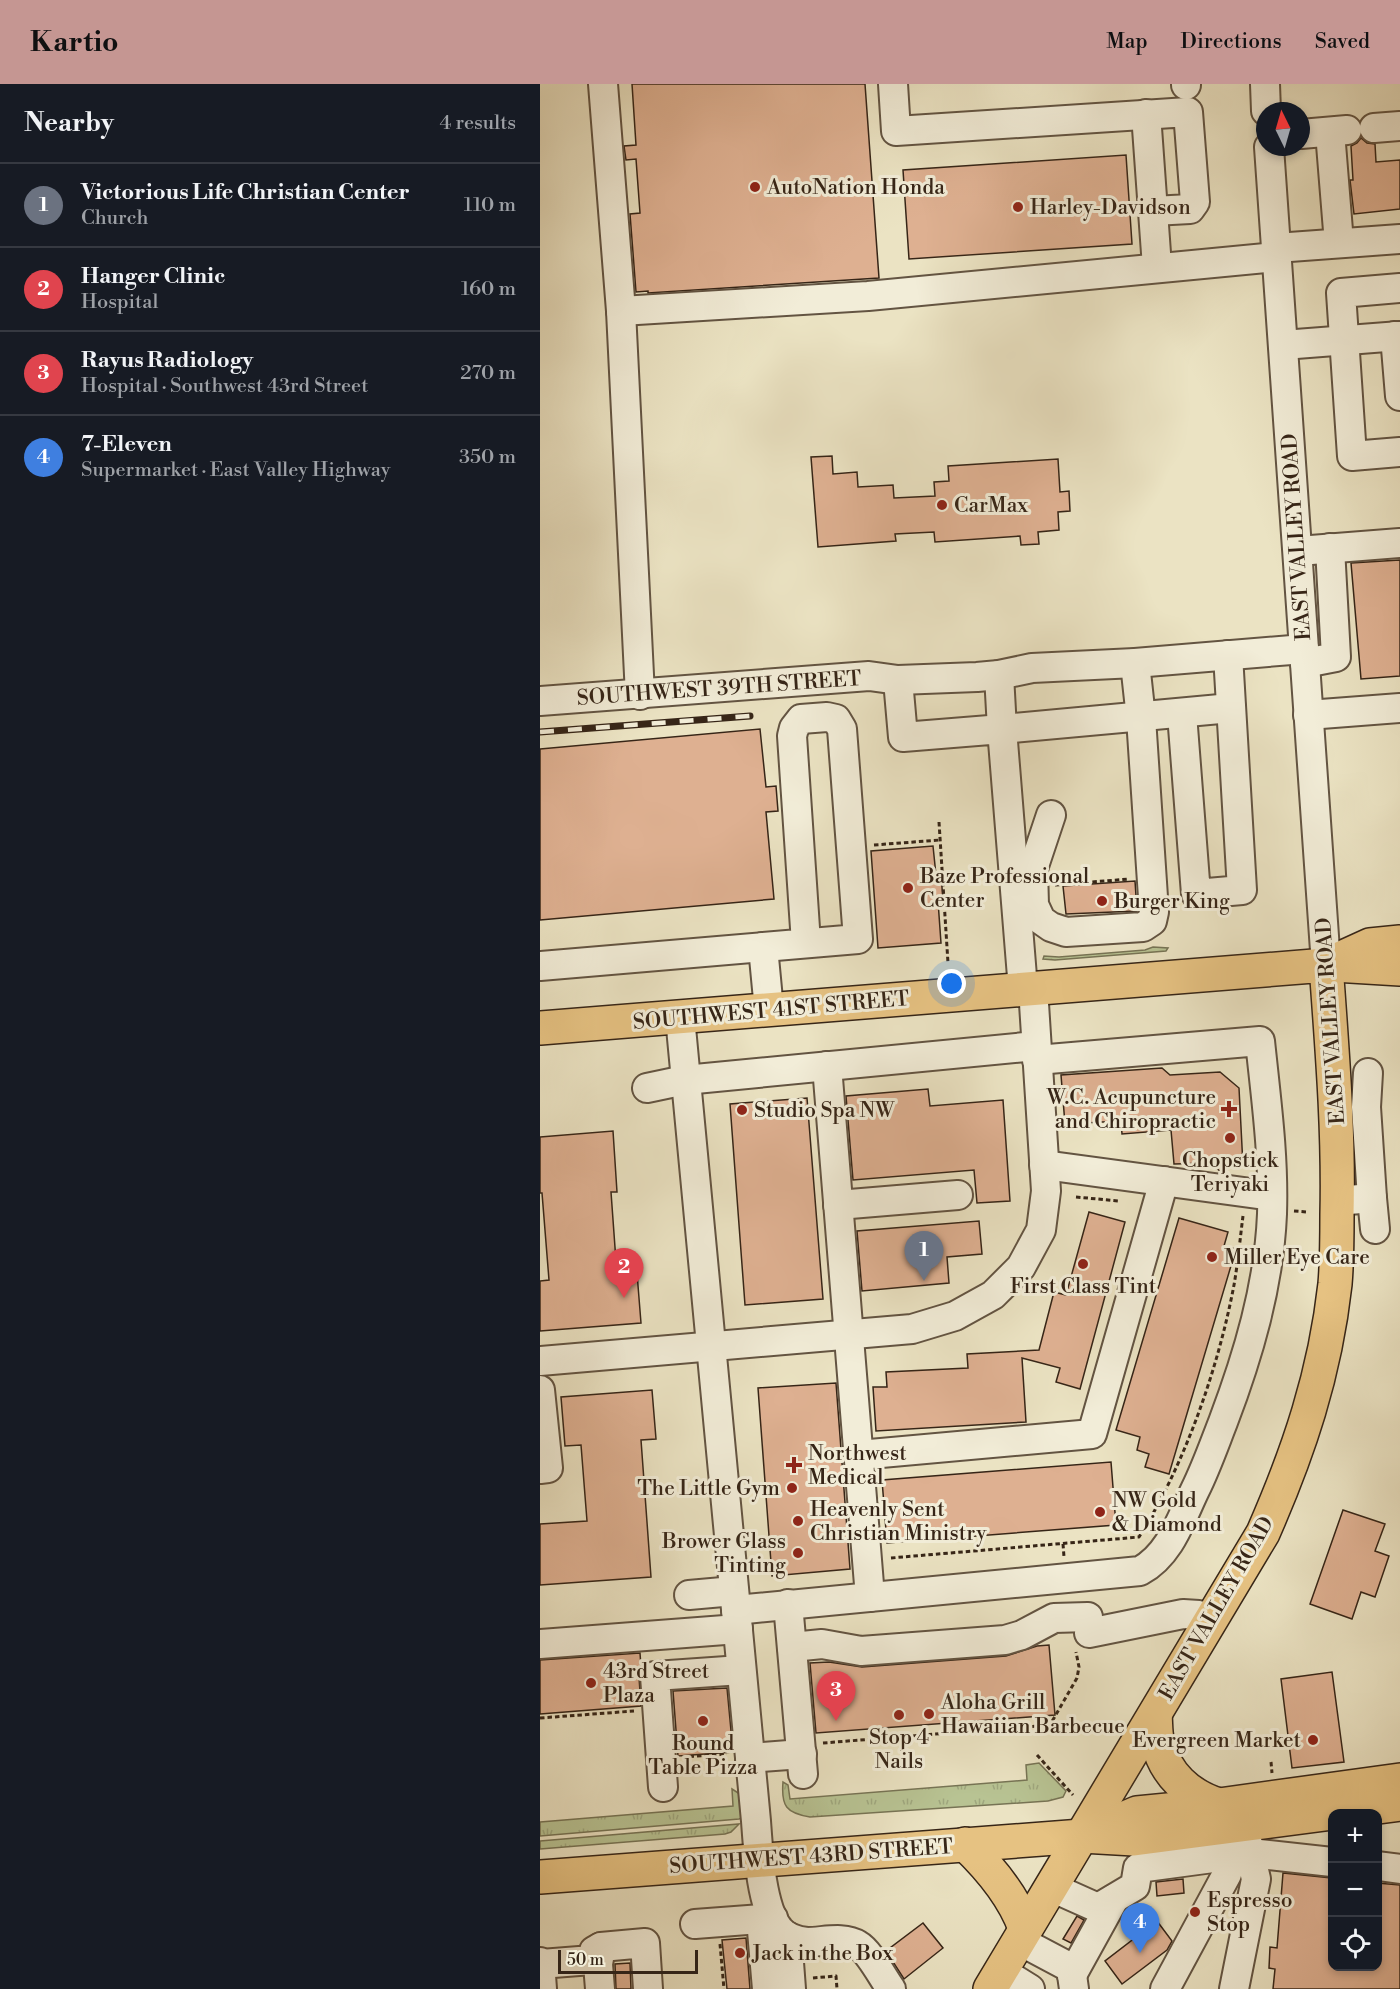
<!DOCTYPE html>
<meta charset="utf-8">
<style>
:root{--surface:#171b24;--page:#20242c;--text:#f1f3f6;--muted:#9ea1a6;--line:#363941;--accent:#c59692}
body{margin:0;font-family:"Libre Bodoni",serif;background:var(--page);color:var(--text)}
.controls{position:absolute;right:18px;bottom:18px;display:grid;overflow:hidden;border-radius:12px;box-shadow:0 3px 9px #0003}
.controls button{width:54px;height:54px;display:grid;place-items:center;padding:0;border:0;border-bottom:2px solid var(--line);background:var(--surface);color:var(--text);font:30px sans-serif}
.compass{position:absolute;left:716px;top:18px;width:54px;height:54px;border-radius:50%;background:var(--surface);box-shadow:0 3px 9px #0003;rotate:355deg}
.scale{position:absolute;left:18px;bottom:15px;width:140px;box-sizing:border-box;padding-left:6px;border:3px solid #362517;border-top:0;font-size:16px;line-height:21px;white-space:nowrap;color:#362517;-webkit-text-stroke:4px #f2edd8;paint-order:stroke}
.you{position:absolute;left:412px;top:900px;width:21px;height:21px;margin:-15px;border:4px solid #fff;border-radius:50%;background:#1a73e8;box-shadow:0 0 0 9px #1a73e833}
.badge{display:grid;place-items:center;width:39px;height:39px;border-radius:50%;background:var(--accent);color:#fff;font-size:20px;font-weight:700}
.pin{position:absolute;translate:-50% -50px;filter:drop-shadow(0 2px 3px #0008)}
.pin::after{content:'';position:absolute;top:32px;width:21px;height:18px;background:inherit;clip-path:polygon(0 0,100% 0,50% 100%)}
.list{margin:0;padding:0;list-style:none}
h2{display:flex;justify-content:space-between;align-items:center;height:78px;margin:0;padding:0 24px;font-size:26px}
h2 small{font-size:20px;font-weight:400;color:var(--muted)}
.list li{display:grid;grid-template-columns:39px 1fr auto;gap:18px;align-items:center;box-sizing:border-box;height:84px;padding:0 24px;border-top:2px solid var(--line)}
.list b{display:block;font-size:22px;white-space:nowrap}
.list p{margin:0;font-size:20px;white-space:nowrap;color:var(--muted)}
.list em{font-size:20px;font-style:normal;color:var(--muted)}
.icon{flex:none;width:33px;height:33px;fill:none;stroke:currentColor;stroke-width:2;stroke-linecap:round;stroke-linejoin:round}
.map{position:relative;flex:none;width:860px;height:1905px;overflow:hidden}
header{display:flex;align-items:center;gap:36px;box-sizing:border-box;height:84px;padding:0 30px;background:var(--accent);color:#111}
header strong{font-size:28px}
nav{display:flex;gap:33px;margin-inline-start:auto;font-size:21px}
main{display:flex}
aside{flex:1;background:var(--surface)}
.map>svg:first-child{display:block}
</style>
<header>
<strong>Kartio</strong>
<nav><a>Map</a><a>Directions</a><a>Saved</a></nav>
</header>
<main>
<aside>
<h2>Nearby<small>4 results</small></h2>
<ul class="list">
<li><span class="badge" style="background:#6b7280">1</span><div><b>Victorious Life Christian Center</b><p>Church</p></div><em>110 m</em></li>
<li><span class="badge" style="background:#e0444e">2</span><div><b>Hanger Clinic</b><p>Hospital</p></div><em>160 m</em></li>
<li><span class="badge" style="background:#e0444e">3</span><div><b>Rayus Radiology</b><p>Hospital · Southwest 43rd Street</p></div><em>270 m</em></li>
<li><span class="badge" style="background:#3f7fe0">4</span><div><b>7-Eleven</b><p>Supermarket · East Valley Highway</p></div><em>350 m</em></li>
</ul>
</aside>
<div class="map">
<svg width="860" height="1905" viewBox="0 0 860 1905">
<defs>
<pattern id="grass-tufts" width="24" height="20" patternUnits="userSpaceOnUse" patternTransform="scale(1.5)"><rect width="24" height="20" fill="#b8c393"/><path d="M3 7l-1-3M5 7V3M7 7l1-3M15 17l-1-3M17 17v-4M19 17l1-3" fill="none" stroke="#9fa77e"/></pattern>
</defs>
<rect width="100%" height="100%" fill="#ebe3c3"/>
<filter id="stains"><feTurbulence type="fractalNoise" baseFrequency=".00333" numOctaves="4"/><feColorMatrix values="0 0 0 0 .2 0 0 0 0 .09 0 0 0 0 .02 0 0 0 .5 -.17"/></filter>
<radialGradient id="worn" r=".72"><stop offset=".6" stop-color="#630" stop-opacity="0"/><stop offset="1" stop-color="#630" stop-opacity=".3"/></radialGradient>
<!-- grass -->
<g fill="url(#grass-tufts)" stroke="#777455" stroke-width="1.5">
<path d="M613 863 628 864 626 867 515 876 503 875 504 872 519 873 605 866Z"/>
<path d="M499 1679 526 1707 523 1713 508 1717 270 1733C246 1729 241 1722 243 1698L248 1701 250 1715 487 1696 486 1681Z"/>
<path d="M192 1705 203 1712 202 1734 199 1735 0 1752V1738L193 1722Z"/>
<path d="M199 1740 191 1748 185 1750 0 1765V1757Z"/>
</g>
<!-- building -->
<g fill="#deb091" stroke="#362517" stroke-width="1.5">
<path d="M92 0H325L339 194 108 209V207L96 208 90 130 100 129 96 75 86 76 84 62 96 61Z"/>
<path d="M821 54 827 59 835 60 836 78 860 76V125L814 130 810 96H813L811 62 817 59Z"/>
<path d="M586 71 592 160 369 175 363 86Z"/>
<path d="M292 372 293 390 317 388 318 403 353 401 354 414 395 412 394 398 409 397 408 382 518 375 520 408 529 407 530 427 518 428 519 446 498 448 499 460 481 461 480 452 395 458 394 448 355 450 356 457 278 463 271 373Z"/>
<path d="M860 476V592L821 595 811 479Z"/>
<path d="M220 645 226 703 236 702 238 727 226 728 234 815 0 836V665Z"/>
<path d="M393 762 396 791 401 790 403 817H398L401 859 338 864 331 767Z"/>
<path d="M595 797 597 827 526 830 523 802Z"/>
<path d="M622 984 630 991 680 988 699 1004 703 1082 684 1083 680 1087 670 1079 634 1080 631 1046 582 1050 581 1037 525 1040 521 991Z"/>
<path d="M388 1005 390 1022 463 1016 470 1117 437 1119 434 1086 313 1096 306 1012Z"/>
<path d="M267 1014 283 1215 205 1221 190 1020Z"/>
<path d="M73 1047 77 1108H71L77 1191 97 1189 101 1239 0 1247V1197L9 1196 2 1109H0V1053Z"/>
<path d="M549 1128 585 1138 540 1305 516 1298 520 1284 482 1274 486 1338 336 1347 333 1303H347L346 1288 428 1284 427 1270 499 1266 514 1208 526 1211Z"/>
<path d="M639 1134 688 1148 684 1162 696 1165 629 1390 605 1383 609 1370 597 1366 600 1353 576 1346Z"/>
<path d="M439 1137 442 1170 407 1173 409 1199 322 1207 317 1147Z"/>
<path d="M296 1299 310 1485 232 1492 218 1304Z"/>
<path d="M112 1306 116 1355 101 1356 111 1493 0 1501V1440L47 1437 41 1361 25 1362 21 1313Z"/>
<path d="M571 1378 576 1441 347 1459 342 1396Z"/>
<path d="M803 1426 845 1440 835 1467 849 1472 835 1513 821 1508 812 1535 770 1520Z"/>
<path d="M509 1561 515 1631 276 1649 270 1579 289 1578 322 1583 466 1572 497 1562Z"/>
<path d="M100 1569 101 1583 99 1593 101 1622 0 1630V1576Z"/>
<path d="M792 1588 804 1678 752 1684 741 1595Z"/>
<path d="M187 1604 193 1668 138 1672 133 1607Z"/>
<path d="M743 1789 792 1794V1882H837V1799L860 1801V1905H733L735 1885 729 1884 730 1863 737 1864Z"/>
<path d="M643 1795 644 1809 617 1812 616 1798Z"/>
<path d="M537 1832 544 1836 531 1859 523 1855Z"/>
<path d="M617 1837 632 1857 627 1866 582 1900 565 1877Z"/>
<path d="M383 1839 403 1864 364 1895 346 1867Z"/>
<path d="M206 1854 210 1905H187L182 1856Z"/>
<path d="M90 1879 91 1905H76L75 1880Z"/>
</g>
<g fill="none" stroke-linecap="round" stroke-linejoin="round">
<defs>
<g id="minor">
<path d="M63 0 81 227 100 611"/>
<path d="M353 0 356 47 648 28 655 118 650 125 613 127"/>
<path d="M646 0V1"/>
<path d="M725 0 726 27"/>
<path d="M606 30 617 183"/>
<path d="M834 44 860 42"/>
<path d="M790 48 799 159"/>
<path d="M761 50 807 46"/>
<path d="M729 63 786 881"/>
<path d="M736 164 860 155"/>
<path d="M860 204 801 209 812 372 860 368"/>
<path d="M81 227 328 212 736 173"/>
<path d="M855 252 860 312"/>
<path d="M743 261 860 252"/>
<path d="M771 466 860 459"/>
<path d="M765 579 796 573 790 464"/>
<path d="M459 591 462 645 691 624"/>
<path d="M358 596 363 653 462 645 483 905"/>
<path d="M0 617 329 592 358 596 437 593 459 591 492 584 595 579 764 565"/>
<path d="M642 630 656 810 702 806 688 571"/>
<path d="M768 631 860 624"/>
<path d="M511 731 493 785 494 821 501 836 511 843 526 848 603 843 612 837 614 828 601 634 595 579"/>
<path d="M223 863 229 926"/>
<path d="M0 882 318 855 302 645 296 635 287 633 261 635 254 644 252 652 266 859"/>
<path d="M140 933 216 1737C218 1764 221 1823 239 1845 245 1853 257 1857 267 1858 283 1858 304 1852 318 1861 329 1867 343 1894 351 1905"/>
<path d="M287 982 330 1513"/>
<path d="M107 1004 145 996 496 962"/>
<path d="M504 1081 732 1112"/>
<path d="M832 1114 835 1145"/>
<path d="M797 1117 832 1114 826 1023 828 989"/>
<path d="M298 1121 418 1111"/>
<path d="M0 1277 372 1245 415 1232 453 1211 481 1183 501 1146 506 1107 493 904"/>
<path d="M0 1306 8 1384 0 1385"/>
<path d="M319 1371 552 1350 624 1097"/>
<path d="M149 1511 194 1507"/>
<path d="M248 1520 263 1690"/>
<path d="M196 1526 600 1487C630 1471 641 1435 655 1406 666 1384 674 1361 683 1338 708 1272 729 1202 732 1130 734 1072 726 1015 720 957L497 976"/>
<path d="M549 1549 643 1530 659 1531 670 1538"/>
<path d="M0 1560 198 1545"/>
<path d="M252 1563 282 1560 321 1567 465 1556 482 1551 514 1534 548 1533"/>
<path d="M210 1674 262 1670"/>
<path d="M123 1703 115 1592 201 1586"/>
<path d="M838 1782 860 1785"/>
<path d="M511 1803 558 1824 595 1802 598 1784 710 1769 792 1778"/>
<path d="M221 1835 227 1905"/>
<path d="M155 1840 233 1834"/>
<path d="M247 1852 251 1905"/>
<path d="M478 1856 531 1884 534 1905"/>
<path d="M0 1878 2 1905"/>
<path d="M0 1880 52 1876 54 1867 61 1863 105 1859 108 1905"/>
<path d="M461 1887 490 1905"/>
<path d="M532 1891 574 1815"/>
<path d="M60 1905 58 1880 61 1863"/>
<path d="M625 1905 687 1790 692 1771"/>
<path d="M694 1905 716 1795 706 1752"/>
</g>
<g id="major">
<path d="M0 944 786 881C792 964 799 1047 797 1131 797 1154 797 1177 795 1200 785 1290 759 1367 723 1449L450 1905"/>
<path d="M615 1631C616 1640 615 1650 618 1659 625 1690 649 1712 679 1721"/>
<path d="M550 1749 597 1729 679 1721 860 1696"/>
<path d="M425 1760C450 1784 473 1811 485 1844"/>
<path d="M0 1793 542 1752 594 1755 860 1720"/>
</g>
<g id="highway">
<path d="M786 881 830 861 860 858"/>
<path d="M794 881 860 885"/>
</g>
</defs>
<!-- minor casing -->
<use href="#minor" stroke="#635442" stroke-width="32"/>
<!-- major casing -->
<use href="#major" stroke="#362517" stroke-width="36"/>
<!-- highway casing -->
<use href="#highway" stroke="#362517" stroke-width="36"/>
<!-- path -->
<g stroke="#362517" stroke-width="3" stroke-dasharray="4.5 3" stroke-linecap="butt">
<path d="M399 738 408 879"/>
<path d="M334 761 400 756"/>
<path d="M515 801 589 795"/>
<path d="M536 1113 579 1117"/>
<path d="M754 1127 767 1128"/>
<path d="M523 1460 524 1473"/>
<path d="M351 1474 599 1453C645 1380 678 1285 694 1201 698 1178 700 1155 703 1132"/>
<path d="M0 1634 94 1627"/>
<path d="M283 1659 510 1641 537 1594 539 1583 536 1568"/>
<path d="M497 1671 533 1711"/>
<path d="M142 1673 187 1670"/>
<path d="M731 1678 732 1689"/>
<path d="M180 1860 184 1905"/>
<path d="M273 1894 296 1892 297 1905"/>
</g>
<!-- minor -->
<use href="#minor" stroke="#f2edd8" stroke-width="28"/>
<!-- major -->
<use href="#major" stroke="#e6c282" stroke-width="33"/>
<!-- highway -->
<use href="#highway" stroke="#e6c282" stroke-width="33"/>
<defs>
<path id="rail" d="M0 648 210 632"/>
</defs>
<!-- rail casing -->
<use href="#rail" stroke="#362517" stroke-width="7"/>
<!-- rail -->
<use href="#rail" stroke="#f2edd8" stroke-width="4.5" stroke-dasharray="14" stroke-linecap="butt"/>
</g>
<!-- markers -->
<g fill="#8f2418" stroke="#f2edd8" stroke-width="2">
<circle cx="215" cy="103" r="6"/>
<circle cx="478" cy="123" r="6"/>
<circle cx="402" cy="421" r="6"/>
<circle cx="368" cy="804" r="6"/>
<circle cx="562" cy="817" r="6"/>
<path d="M686 1016h6v6h6v6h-6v6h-6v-6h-6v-6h6z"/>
<circle cx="202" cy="1026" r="6"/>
<circle cx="690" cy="1054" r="6"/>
<circle cx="672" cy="1173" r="6"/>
<circle cx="543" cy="1180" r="6"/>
<path d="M251 1372h6v6h6v6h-6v6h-6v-6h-6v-6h6z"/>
<circle cx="252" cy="1404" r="6"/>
<circle cx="560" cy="1428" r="6"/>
<circle cx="258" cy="1437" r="6"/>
<circle cx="258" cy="1469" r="6"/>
<circle cx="51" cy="1599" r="6"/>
<circle cx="389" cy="1630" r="6"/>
<circle cx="359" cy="1631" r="6"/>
<circle cx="163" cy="1637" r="6"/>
<circle cx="773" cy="1656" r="6"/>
<circle cx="655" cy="1828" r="6"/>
<circle cx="200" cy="1869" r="6"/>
</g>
<g text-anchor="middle" stroke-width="6" stroke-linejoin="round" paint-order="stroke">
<!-- poi labels -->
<g font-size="21" fill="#362517" stroke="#f2edd8" text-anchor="start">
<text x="227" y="110">AutoNation Honda</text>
<text x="490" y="130">Harley-Davidson</text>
<text x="414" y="428">CarMax</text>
<text x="380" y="799">Baze Professional<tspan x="380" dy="24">Center</tspan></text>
<text x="574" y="824">Burger King</text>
<text x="676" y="1020" text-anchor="end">W.C. Acupuncture<tspan x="676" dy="24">and Chiropractic</tspan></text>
<text x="214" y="1033">Studio Spa NW</text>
<text x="690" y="1083" text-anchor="middle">Chopstick<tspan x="690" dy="24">Teriyaki</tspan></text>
<text x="684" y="1180">Miller Eye Care</text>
<text x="543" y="1209" text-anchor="middle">First Class Tint</text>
<text x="268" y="1376">Northwest<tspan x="268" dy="24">Medical</tspan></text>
<text x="240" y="1411" text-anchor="end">The Little Gym</text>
<text x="572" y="1423">NW Gold<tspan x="572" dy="24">&amp; Diamond</tspan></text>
<text x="270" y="1432">Heavenly Sent<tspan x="270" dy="24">Christian Ministry</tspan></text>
<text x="246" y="1464" text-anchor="end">Brower Glass<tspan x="246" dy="24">Tinting</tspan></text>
<text x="63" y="1594">43rd Street<tspan x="63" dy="24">Plaza</tspan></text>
<text x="401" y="1625">Aloha Grill<tspan x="401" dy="24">Hawaiian Barbecue</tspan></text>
<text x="359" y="1660" text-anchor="middle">Stop 4<tspan x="359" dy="24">Nails</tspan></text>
<text x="761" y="1663" text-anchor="end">Evergreen Market</text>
<text x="163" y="1666" text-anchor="middle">Round<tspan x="163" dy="24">Table Pizza</tspan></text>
<text x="667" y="1823">Espresso<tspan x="667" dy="24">Stop</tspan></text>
<text x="212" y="1876">Jack in the Box</text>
</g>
<!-- street labels -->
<g font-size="21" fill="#362517" stroke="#f2edd8">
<text transform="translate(756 453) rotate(-94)" y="7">EAST VALLEY ROAD</text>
<text transform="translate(179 604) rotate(-4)" y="7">SOUTHWEST 39TH STREET</text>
<text transform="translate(231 926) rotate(-5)" y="7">SOUTHWEST 41ST STREET</text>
<text transform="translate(790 937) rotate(-94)" y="7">EAST VALLEY ROAD</text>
<text transform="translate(676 1524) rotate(-60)" y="7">EAST VALLEY ROAD</text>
<text transform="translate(271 1772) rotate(-4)" y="7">SOUTHWEST 43RD STREET</text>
</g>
</g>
<rect width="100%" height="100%" filter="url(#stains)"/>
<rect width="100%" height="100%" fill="url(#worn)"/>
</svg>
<div class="controls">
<button>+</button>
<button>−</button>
<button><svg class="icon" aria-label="locate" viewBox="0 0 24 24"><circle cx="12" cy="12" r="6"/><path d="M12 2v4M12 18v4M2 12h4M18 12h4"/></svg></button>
</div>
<svg class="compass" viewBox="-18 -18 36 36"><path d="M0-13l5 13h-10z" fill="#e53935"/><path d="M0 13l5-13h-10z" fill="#9ea1a6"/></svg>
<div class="scale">50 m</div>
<div class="you"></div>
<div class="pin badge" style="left:384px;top:1197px;background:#6b7280">1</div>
<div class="pin badge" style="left:84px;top:1214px;background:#e0444e">2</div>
<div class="pin badge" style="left:296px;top:1637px;background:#e0444e">3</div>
<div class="pin badge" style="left:600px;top:1869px;background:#3f7fe0">4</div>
</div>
</main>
